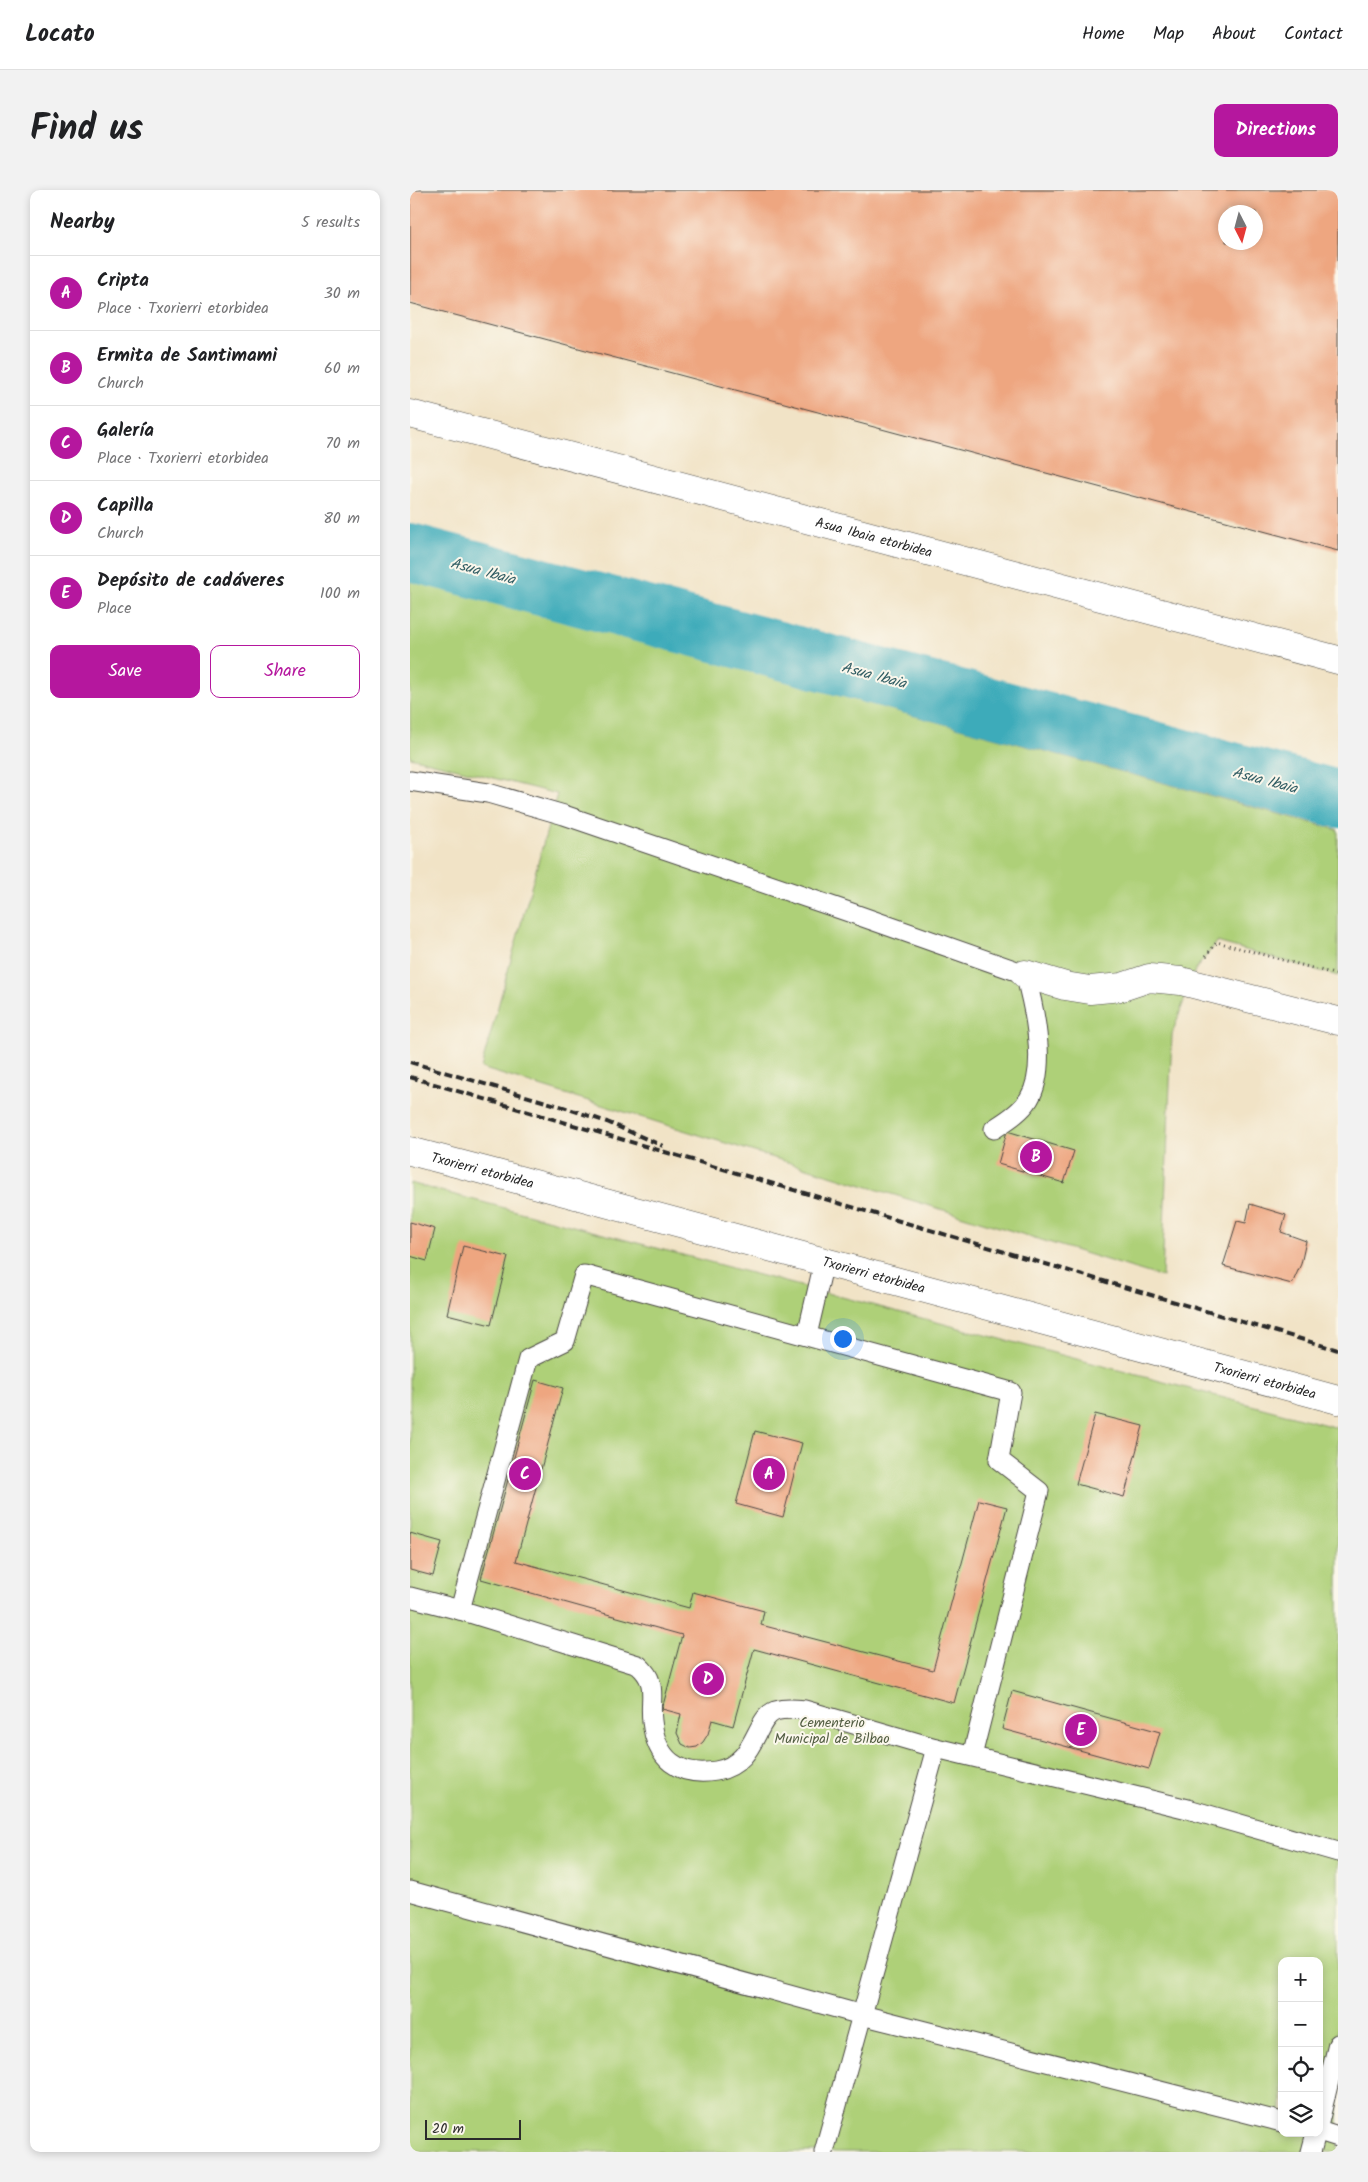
<!DOCTYPE html>
<meta charset="utf-8">
<style>
:root{--surface:#fff;--page:#f2f2f2;--text:#202124;--muted:#757577;--line:#e0e0e0;--accent:#b5179e}
body{margin:0;font-family:Kalam,sans-serif;background:var(--page);color:var(--text)}
.controls{position:absolute;right:15px;bottom:15px;display:grid;overflow:hidden;border-radius:10px;box-shadow:0 2px 8px #0003}
.controls button{width:45px;height:45px;display:grid;place-items:center;padding:0;border:0;border-bottom:1px solid var(--line);background:var(--surface);color:var(--text);font:25px sans-serif}
.compass{position:absolute;left:808px;top:15px;width:45px;height:45px;border-radius:50%;background:var(--surface);box-shadow:0 2px 8px #0003;rotate:174deg}
.scale{position:absolute;left:15px;bottom:12px;width:96px;box-sizing:border-box;padding-left:5px;border:2px solid #2b2b2b;border-top:0;font-size:14px;line-height:18px;white-space:nowrap;color:#2b2b2b;-webkit-text-stroke:4px #fbf7ec;paint-order:stroke}
.you{position:absolute;left:432px;top:1148px;width:18px;height:18px;margin:-12px;border:4px solid #fff;border-radius:50%;background:#1a73e8;box-shadow:0 0 0 8px #1a73e833}
.badge{display:grid;place-items:center;width:32px;height:32px;border-radius:50%;background:var(--accent);color:#fff;font-size:16px;font-weight:700}
.pin{position:absolute;translate:-50% -50%;border:2px solid #fff;box-shadow:0 1px 5px #0006}
.list{margin:0;padding:0;list-style:none}
h2{display:flex;justify-content:space-between;align-items:center;height:65px;margin:0;padding:0 20px;font-size:21px}
h2 small{font-size:16px;font-weight:400;color:var(--muted)}
.list li{display:grid;grid-template-columns:32px 1fr auto;gap:15px;align-items:center;box-sizing:border-box;height:75px;padding:0 20px;border-top:1px solid var(--line)}
.list b{display:block;font-size:19px;white-space:nowrap}
.list p{margin:0;font-size:16px;white-space:nowrap;color:var(--muted)}
.list em{font-size:16px;font-style:normal;color:var(--muted)}
.actions{display:flex;gap:10px;padding:15px 20px}
.actions a{flex:1;padding:11px 0;border:1px solid var(--accent);border-radius:10px;text-align:center;font-size:18px;color:var(--accent)}
.actions .main{background:var(--accent);color:#fff}
.icon{flex:none;width:28px;height:28px;fill:none;stroke:currentColor;stroke-width:2;stroke-linecap:round;stroke-linejoin:round}
.map{position:relative;flex:none;width:928px;height:1962px;overflow:hidden;border-radius:10px}
header{display:flex;align-items:center;gap:30px;box-sizing:border-box;height:70px;padding:0 25px;background:var(--surface);border-bottom:1px solid var(--line)}
header strong{font-size:24px}
nav{display:flex;gap:28px;margin-inline-start:auto;font-size:18px}
.intro{display:flex;align-items:center;justify-content:space-between;box-sizing:border-box;height:120px;padding:0 30px}
h1{margin:0;font-size:35px}
.button{padding:12px 22px;border-radius:10px;background:var(--accent);color:#fff;font-size:18px;font-weight:700}
main{display:flex;gap:30px;padding:0 30px}
aside{flex:1;background:var(--surface);border-radius:10px;box-shadow:0 2px 8px #0003}
.map>svg:first-child{display:block}
</style>
<header>
<strong>Locato</strong>
<nav><a>Home</a><a>Map</a><a>About</a><a>Contact</a></nav>
</header>
<div class="intro"><h1>Find us</h1><a class="button">Directions</a></div>
<main>
<aside>
<h2>Nearby<small>5 results</small></h2>
<ul class="list">
<li><span class="badge">A</span><div><b>Cripta</b><p>Place · Txorierri etorbidea</p></div><em>30 m</em></li>
<li><span class="badge">B</span><div><b>Ermita de Santimami</b><p>Church</p></div><em>60 m</em></li>
<li><span class="badge">C</span><div><b>Galería</b><p>Place · Txorierri etorbidea</p></div><em>70 m</em></li>
<li><span class="badge">D</span><div><b>Capilla</b><p>Church</p></div><em>80 m</em></li>
<li><span class="badge">E</span><div><b>Depósito de cadáveres</b><p>Place</p></div><em>100 m</em></li>
</ul>
<div class="actions"><a class="main">Save</a><a>Share</a></div>
</aside>
<div class="map">
<svg width="928" height="1962" viewBox="0 0 928 1962">
<rect width="100%" height="100%" fill="#fbf7ec"/>
<filter id="ink" filterUnits="userSpaceOnUse"><feTurbulence type="fractalNoise" baseFrequency=".02" numOctaves="2"/><feDisplacementMap in="SourceGraphic" scale="10" xChannelSelector="R" yChannelSelector="G"/><feConvolveMatrix kernelMatrix="1 2 1 2 8 2 1 2 1" color-interpolation-filters="sRGB"/></filter>
<filter id="wash" filterUnits="userSpaceOnUse"><feTurbulence type="fractalNoise" baseFrequency=".0096" numOctaves="4" result="noise"/><feDisplacementMap in="SourceGraphic" scale="20" xChannelSelector="R" yChannelSelector="G"/><feGaussianBlur stdDeviation="1.12" result="paint"/><feColorMatrix in="noise" values="0 0 0 0 0 0 0 0 0 0 0 0 0 0 0 0 0 1.4 0 .05"/><feComposite in="paint" operator="in"/></filter>
<g filter="url(#wash)">
<rect width="100%" height="100%" fill="#f1e3c6"/>
<!-- green -->
<g fill="#aed078" stroke="#6c7e52" fill-rule="evenodd">
<path d="M0 390 928 640V786L807 752 785 780 762 844 752 1087 71 878 147 604 0 567Z"/>
<path d="M0 993 928 1238V1962H0ZM872 1771H909V1943H872Z"/>
</g>
<g fill="none" stroke-linecap="round" stroke-linejoin="round">
<!-- river -->
<path stroke="#3cabba" stroke-width="58" d="M0 362 928 609"/>
</g>
<g id="blocks">
<!-- building -->
<g fill="#eea680" fill-rule="evenodd">
<path d="M0 0H928V361L0 113ZM816 22H846V52H816Z"/>
<path d="M597 941 664 961 654 993 588 974Z"/>
<path d="M840 1014 876 1025 871 1042 896 1051 891 1074 882 1094 813 1076 827 1031 836 1033Z"/>
<path d="M0 1032 25 1039 17 1071 0 1066Z"/>
<path d="M53 1056 98 1067 81 1135 37 1124Z"/>
<path d="M125 1190 153 1198 106 1371 279 1418 283 1402 354 1421 351 1435 523 1480 569 1310 597 1317 544 1513 344 1459 323 1536 302 1530 298 1544 293 1552 287 1557 280 1558 272 1554 267 1543 271 1524 252 1519 272 1445 71 1389Z"/>
<path d="M685 1224 733 1236 714 1307 666 1294Z"/>
<path d="M345 1241 392 1253 373 1327 326 1314Z"/>
<path d="M0 1343 32 1352 23 1386 0 1380Z"/>
<path d="M602 1501 750 1542 739 1579 592 1539Z"/>
</g>
</g>
</g>
<g filter="url(#ink)">
<use href="#blocks" fill-opacity="0" stroke="#494742" stroke-width="1"/>
<g fill="none" stroke-linecap="round" stroke-linejoin="round">
<defs>
<g id="service">
<path d="M0 591 78 603 154 625 436 721 615 784C624 817 638 878 619 909 611 922 596 931 584 939"/>
<path d="M397 1145 414 1072"/>
<path d="M0 1407 50 1420 228 1475C249 1493 239 1507 242 1531 246 1569 268 1587 306 1581 347 1574 344 1529 365 1521 375 1518 385 1519 395 1520L526 1558 778 1619 928 1662"/>
<path d="M50 1420 118 1169 155 1151 174 1085 601 1202 589 1270 629 1301 562 1566"/>
<path d="M0 1701 452 1825 872 1932"/>
<path d="M909 1932 928 1854"/>
<path d="M909 1941 928 1947"/>
<path d="M414 1962 526 1558"/>
<path d="M901 1962 906 1943"/>
</g>
<path id="minor" d="M615 784 655 796 680 800 712 797 739 788 771 791 928 831"/>
<g id="tertiary">
<path id="s1" d="M0 224 928 470"/>
<path id="s2" d="M0 961C310 1042 619 1127 928 1210"/>
</g>
</defs>
<!-- service casing -->
<use href="#service" stroke="#494742" stroke-width="21"/>
<!-- minor casing -->
<use href="#minor" stroke="#494742" stroke-width="29"/>
<!-- tertiary casing -->
<use href="#tertiary" stroke="#494742" stroke-width="29"/>
<!-- path -->
<path stroke="#494742" stroke-width="3" stroke-dasharray="1 4" stroke-linecap="butt" d="M796 766 807 752 928 785"/>
<!-- service -->
<use href="#service" stroke="#fff" stroke-width="19"/>
<!-- minor -->
<use href="#minor" stroke="#fff" stroke-width="28"/>
<!-- tertiary -->
<use href="#tertiary" stroke="#fff" stroke-width="28"/>
<!-- rail -->
<g stroke="#2b2b2b" stroke-width="4" stroke-dasharray="8 4" stroke-linecap="butt">
<path d="M0 872 153 917 197 932 253 956"/>
<path d="M0 887 928 1160"/>
</g>
</g>
</g>
<g text-anchor="middle" stroke-width="4" stroke-linejoin="round" paint-order="stroke">
<!-- street labels -->
<g font-size="14" fill="#2b2b2b" stroke="#fbf7ec">
<text dy="5" stroke="none"><textPath href="#s1" startOffset="480">Asua Ibaia etorbidea</textPath></text>
<text dy="5" stroke="none"><textPath href="#s2" startOffset="75">Txorierri etorbidea</textPath></text>
<text dy="5" stroke="none"><textPath href="#s2" startOffset="480">Txorierri etorbidea</textPath></text>
<text dy="5" stroke="none"><textPath href="#s2" startOffset="885">Txorierri etorbidea</textPath></text>
</g>
<!-- park labels -->
<g font-size="14" fill="#525d42" stroke="#fbf7ec">
<text x="422" y="1537">Cementerio<tspan x="422" dy="16">Municipal de Bilbao</tspan></text>
</g>
<!-- water labels -->
<g font-size="15" font-style="italic" fill="#325e64" stroke="#fbf7ec">
<text transform="translate(73 381) rotate(15)" y="5">Asua Ibaia</text>
<text transform="translate(464 485) rotate(15)" y="5">Asua Ibaia</text>
<text transform="translate(855 590) rotate(15)" y="5">Asua Ibaia</text>
</g>
</g>
</svg>
<div class="controls">
<button>+</button>
<button>−</button>
<button><svg class="icon" aria-label="locate" viewBox="0 0 24 24"><circle cx="12" cy="12" r="6"/><path d="M12 2v4M12 18v4M2 12h4M18 12h4"/></svg></button>
<button><svg class="icon" aria-label="layers" viewBox="0 0 24 24"><path d="M12 4l9 5-9 5-9-5zM3 14l9 5 9-5"/></svg></button>
</div>
<svg class="compass" viewBox="-18 -18 36 36"><path d="M0-13l5 13h-10z" fill="#e53935"/><path d="M0 13l5-13h-10z" fill="#757577"/></svg>
<div class="scale">20 m</div>
<div class="you"></div>
<div class="pin badge" style="left:359px;top:1284px">A</div>
<div class="pin badge" style="left:626px;top:967px">B</div>
<div class="pin badge" style="left:115px;top:1284px">C</div>
<div class="pin badge" style="left:298px;top:1489px">D</div>
<div class="pin badge" style="left:671px;top:1540px">E</div>
</div>
</main>
